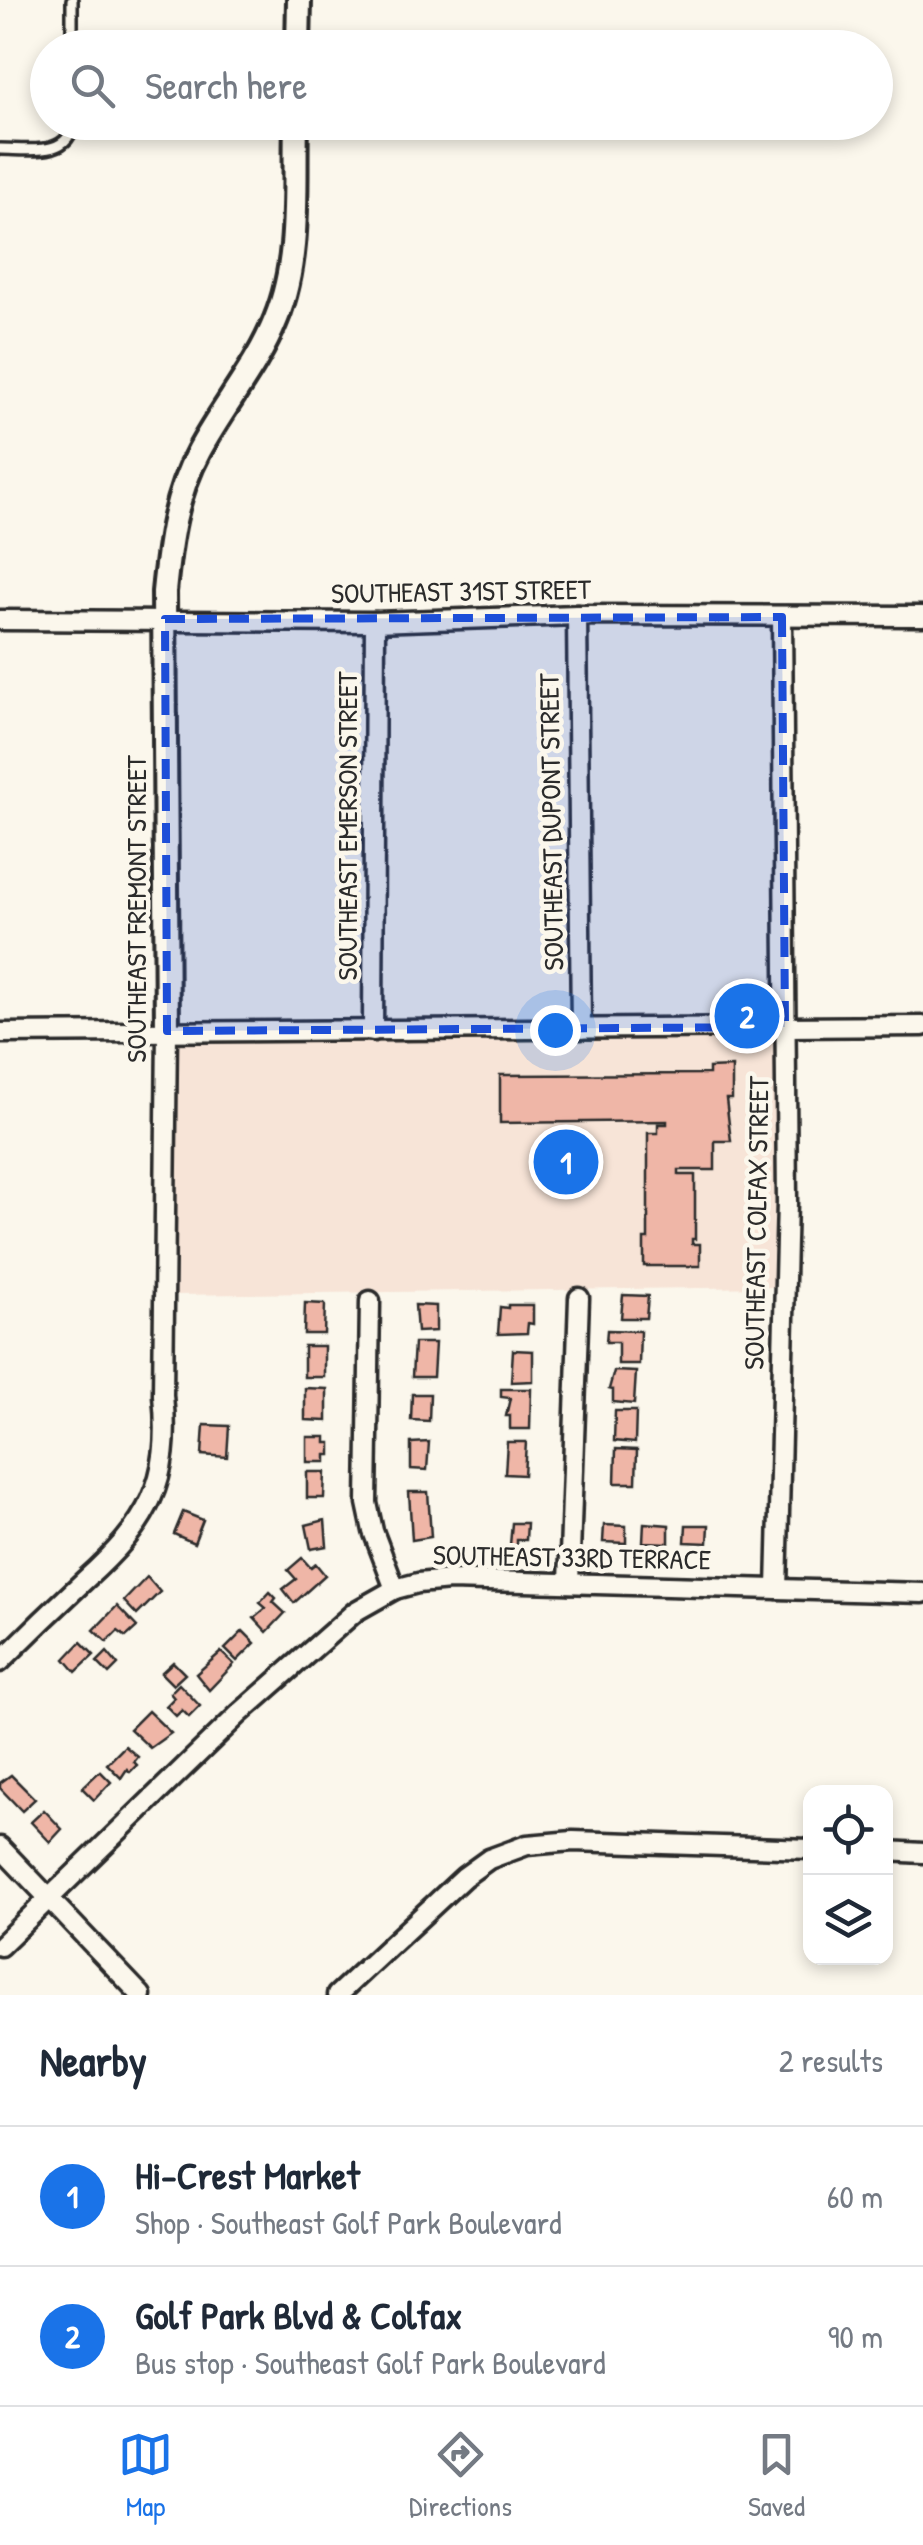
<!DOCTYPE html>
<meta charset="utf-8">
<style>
:root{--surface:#fff;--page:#f6f6f7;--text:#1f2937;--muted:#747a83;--line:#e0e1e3;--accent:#1a73e8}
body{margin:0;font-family:"Patrick Hand",sans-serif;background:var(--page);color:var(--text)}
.controls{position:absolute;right:30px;bottom:30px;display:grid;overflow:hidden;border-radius:20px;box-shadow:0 5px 15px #0003}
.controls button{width:90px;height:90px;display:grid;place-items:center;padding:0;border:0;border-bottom:2px solid var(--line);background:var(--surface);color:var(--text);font:50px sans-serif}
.you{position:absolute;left:555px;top:1030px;width:35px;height:35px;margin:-25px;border:8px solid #fff;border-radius:50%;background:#1a73e8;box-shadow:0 0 0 15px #1a73e833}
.badge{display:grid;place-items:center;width:65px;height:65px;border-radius:50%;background:var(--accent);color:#fff;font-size:32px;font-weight:700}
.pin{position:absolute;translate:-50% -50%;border:5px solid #fff;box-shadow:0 2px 10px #0006}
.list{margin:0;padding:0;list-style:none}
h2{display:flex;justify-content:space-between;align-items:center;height:130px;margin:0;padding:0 40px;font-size:42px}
h2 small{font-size:32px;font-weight:400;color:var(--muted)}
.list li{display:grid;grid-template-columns:65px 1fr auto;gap:30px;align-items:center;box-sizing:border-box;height:140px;padding:0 40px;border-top:2px solid var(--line)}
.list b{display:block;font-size:38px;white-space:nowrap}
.list p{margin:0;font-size:32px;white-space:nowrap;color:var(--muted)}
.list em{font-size:32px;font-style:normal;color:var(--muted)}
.icon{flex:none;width:55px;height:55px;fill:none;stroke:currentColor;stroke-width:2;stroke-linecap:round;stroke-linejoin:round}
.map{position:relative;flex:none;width:923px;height:1995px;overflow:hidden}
.search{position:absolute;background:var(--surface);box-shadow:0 5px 15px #0003;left:30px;right:30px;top:30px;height:110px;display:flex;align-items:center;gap:25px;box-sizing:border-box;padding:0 35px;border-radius:55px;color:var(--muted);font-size:38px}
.sheet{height:410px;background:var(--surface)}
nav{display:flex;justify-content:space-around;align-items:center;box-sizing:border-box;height:140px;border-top:2px solid var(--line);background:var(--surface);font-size:28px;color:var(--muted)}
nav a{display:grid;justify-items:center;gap:5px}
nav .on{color:var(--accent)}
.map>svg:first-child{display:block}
</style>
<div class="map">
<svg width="923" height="1995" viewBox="0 0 923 1995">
<rect width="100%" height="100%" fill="#fbf7ec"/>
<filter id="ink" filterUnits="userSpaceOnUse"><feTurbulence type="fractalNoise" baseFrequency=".01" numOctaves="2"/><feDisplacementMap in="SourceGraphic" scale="20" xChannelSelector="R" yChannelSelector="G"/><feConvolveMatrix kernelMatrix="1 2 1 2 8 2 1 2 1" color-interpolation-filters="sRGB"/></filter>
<g filter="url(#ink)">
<!-- built -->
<path fill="#f7e4d7" d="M766 1034 778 1046 774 1287 173 1295 175 1050 178 1042Z"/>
<!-- building -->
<g fill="#efb6a7" stroke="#2b2b2b" stroke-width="2.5">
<path d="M732 1067V1099H726L731 1141H715V1170H679V1175H695V1239H692V1244H700V1266H644V1239H648V1133H658V1124H667V1121L500 1123V1075L709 1074V1068Z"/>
<path d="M623 1295 648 1296 646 1318H621Z"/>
<path d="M305 1303 325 1304 324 1334H304Z"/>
<path d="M415 1305 436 1306V1331L417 1332Z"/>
<path d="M508 1305H533V1324L528 1323 527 1333 498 1334 500 1307 508 1308Z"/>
<path d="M607 1330 640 1331 639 1364H618V1342H606Z"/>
<path d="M414 1343H435L433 1377H412Z"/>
<rect x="304" y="1346" width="20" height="31"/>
<path d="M513 1350 533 1351V1381L511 1382Z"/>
<path d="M614 1371 636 1372 634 1404 613 1402V1390L609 1389Z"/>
<path d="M305 1388 327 1389V1421L305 1420Z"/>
<path d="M501 1389H531L530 1429H510V1416H506L510 1398 501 1397Z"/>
<path d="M412 1394H430L429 1421 411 1420Z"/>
<path d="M615 1411H636L635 1443 614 1441Z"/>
<path d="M204 1425 229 1426 227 1457 202 1455Z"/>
<path d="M307 1437H326V1443H331V1455H326V1462H307Z"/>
<path d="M429 1442 427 1470 411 1469V1443Z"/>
<path d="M507 1442H526L524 1475 505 1474Z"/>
<path d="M616 1449 637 1450 636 1483H615Z"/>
<path d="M307 1472H325L324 1498H307Z"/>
<path d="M409 1492H428L431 1537 412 1540Z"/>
<path d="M183 1512 203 1520 194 1543 174 1534Z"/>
<path d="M325 1520 327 1546 311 1549 306 1525Z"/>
<path d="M512 1523H527L526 1540H517V1546L510 1545Z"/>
<path d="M644 1523 669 1525V1543L643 1542Z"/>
<path d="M604 1525 626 1526V1543L603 1542Z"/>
<path d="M686 1525H709L708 1543 685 1542Z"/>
<path d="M302 1558 311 1568 316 1564 325 1575 294 1603 283 1589 296 1579 288 1570Z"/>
<path d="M147 1577 160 1592 137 1615 124 1601Z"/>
<path d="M270 1592 276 1598 273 1602 285 1613 267 1632 254 1618 266 1608 260 1603Z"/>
<path d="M117 1606 137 1627 126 1637 118 1631 107 1642 94 1630Z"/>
<path d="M243 1631 255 1643 237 1661 225 1649Z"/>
<path d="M81 1642 94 1655 76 1672 65 1659Z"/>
<path d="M107 1652 118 1665 109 1674 97 1662Z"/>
<path d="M221 1652 234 1664 209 1690 196 1674Z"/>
<path d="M173 1662 185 1674 173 1685 161 1673Z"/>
<path d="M179 1684 200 1706 189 1717 182 1710 176 1716 166 1706 174 1698 170 1693Z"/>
<path d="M148 1711 171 1733 150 1748 130 1729Z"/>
<path d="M125 1746 138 1757 134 1762 137 1765 130 1772 127 1769 121 1778 107 1764Z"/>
<path d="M100 1771 111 1782 94 1800 82 1788Z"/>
<path d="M11 1775 35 1799 22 1811 0 1788V1783Z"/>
<path d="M44 1810 62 1829 50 1842 31 1822Z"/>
</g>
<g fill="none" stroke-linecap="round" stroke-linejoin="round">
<defs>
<g id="lane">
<path d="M72 0V48"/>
<path d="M0 149C27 149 70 158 73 122"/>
</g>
<g id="street">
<path d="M577 615 581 1029"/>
<path d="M0 620 375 622 577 615 923 616"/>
<path d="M373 1031 375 622"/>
<path d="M0 1033 923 1026"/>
<path d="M370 1301 367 1503 373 1531 395 1589"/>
<path d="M569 1583 579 1298"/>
<path d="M777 1589 787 1202 782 617"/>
<path d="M0 1662C28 1634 56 1607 85 1580 148 1523 172 1483 163 1395L167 1031"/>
<path d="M0 1847 141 1995"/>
<path d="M886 1851 923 1853"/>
<path d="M0 1946 239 1714 356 1611 395 1589 418 1583 450 1580 923 1593"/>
<path d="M337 1995 464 1877 489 1859 527 1845 573 1841 810 1849"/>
</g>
<g id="secondary">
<path d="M298 48 299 0"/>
<path d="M167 1031 164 592C169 542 175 495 199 451 223 406 257 367 276 319 301 259 294 186 296 122"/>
</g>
</defs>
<!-- lane casing -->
<use href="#lane" stroke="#2b2b2b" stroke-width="16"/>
<!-- street casing -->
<use href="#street" stroke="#2b2b2b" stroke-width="25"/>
<!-- secondary casing -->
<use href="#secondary" stroke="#2b2b2b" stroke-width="30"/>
<!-- lane -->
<use href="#lane" stroke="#fbf7ec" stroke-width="9"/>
<!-- street -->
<use href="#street" stroke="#fbf7ec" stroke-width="18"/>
<!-- secondary -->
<use href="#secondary" stroke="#fbf7ec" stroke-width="22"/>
</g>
</g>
<!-- marked area -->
<path fill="#1d4ed8" fill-opacity="0.2" stroke="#1d4ed8" stroke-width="8" stroke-dasharray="20 12" stroke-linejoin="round" d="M782 617 785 1027 167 1031 165 619Z"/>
<g text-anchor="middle" stroke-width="9" stroke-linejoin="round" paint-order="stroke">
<!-- street labels -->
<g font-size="28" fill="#2b2b2b" stroke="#fbf7ec">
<text transform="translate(461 591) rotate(-1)" y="10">SOUTHEAST 31ST STREET</text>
<text transform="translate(551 822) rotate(-91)" y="10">SOUTHEAST DUPONT STREET</text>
<text transform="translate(347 826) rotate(-90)" y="10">SOUTHEAST EMERSON STREET</text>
<text transform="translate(136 909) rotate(-90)" y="10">SOUTHEAST FREMONT STREET</text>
<text transform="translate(756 1223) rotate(-89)" y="10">SOUTHEAST COLFAX STREET</text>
<text transform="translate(572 1557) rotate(1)" y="10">SOUTHEAST 33RD TERRACE</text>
</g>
</g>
</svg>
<div class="controls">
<button><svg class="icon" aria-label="locate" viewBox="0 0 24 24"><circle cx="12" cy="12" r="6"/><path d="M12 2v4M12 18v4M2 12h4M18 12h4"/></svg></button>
<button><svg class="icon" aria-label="layers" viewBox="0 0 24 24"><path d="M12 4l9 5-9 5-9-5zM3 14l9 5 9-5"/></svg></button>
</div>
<div class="you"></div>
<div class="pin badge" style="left:566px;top:1162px">1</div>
<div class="pin badge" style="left:747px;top:1016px">2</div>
<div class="search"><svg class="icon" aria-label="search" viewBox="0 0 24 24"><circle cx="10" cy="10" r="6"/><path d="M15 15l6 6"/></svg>Search here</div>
</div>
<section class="sheet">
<h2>Nearby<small>2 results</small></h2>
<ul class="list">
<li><span class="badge">1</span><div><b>Hi-Crest Market</b><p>Shop · Southeast Golf Park Boulevard</p></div><em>60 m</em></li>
<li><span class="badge">2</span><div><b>Golf Park Blvd &amp; Colfax</b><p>Bus stop · Southeast Golf Park Boulevard</p></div><em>90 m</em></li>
</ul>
</section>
<nav>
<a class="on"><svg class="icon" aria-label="map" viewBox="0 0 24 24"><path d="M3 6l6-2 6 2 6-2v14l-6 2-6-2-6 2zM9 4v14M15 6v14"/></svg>Map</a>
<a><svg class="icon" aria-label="directions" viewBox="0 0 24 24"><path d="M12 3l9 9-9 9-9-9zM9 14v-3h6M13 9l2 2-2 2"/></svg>Directions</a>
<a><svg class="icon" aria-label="saved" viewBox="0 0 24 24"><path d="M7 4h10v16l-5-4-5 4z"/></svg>Saved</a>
</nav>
